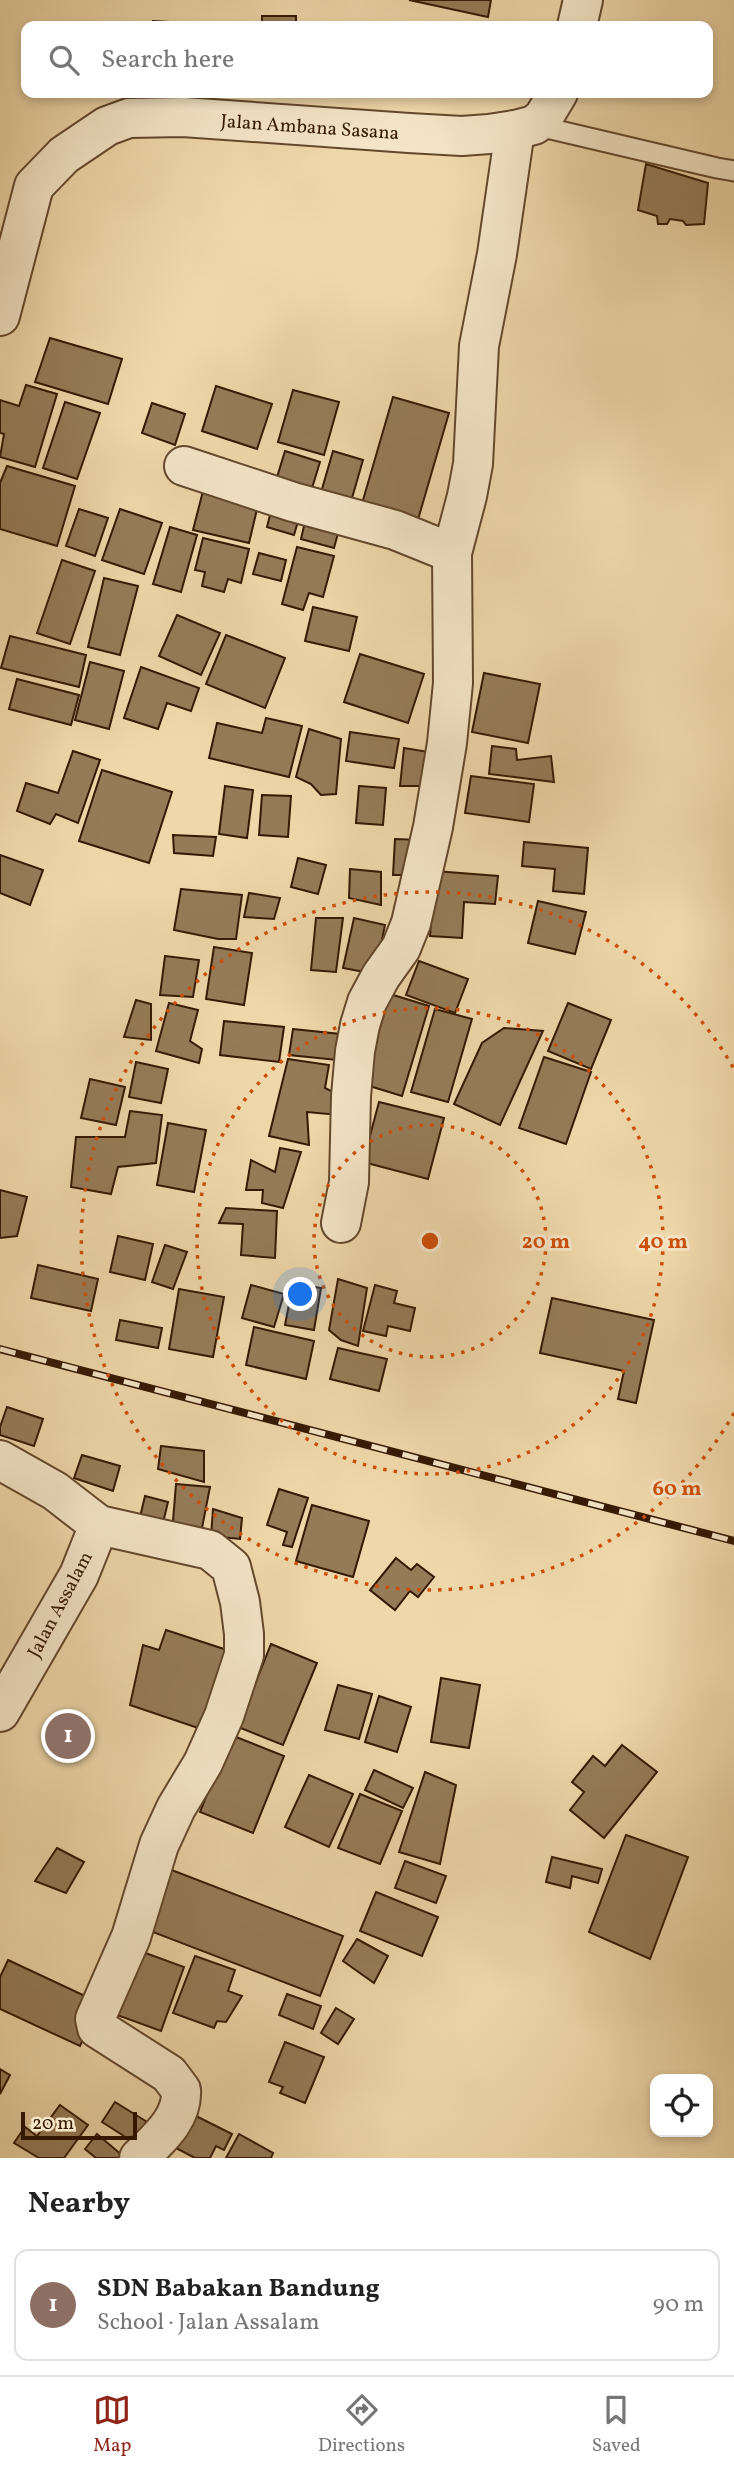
<!DOCTYPE html>
<meta charset="utf-8">
<style>
:root{--surface:#fff;--page:#f2f2f2;--text:#222;--muted:#767676;--line:#e0e0e0;--accent:#8f2418}
body{margin:0;font-family:Vollkorn,serif;background:var(--page);color:var(--text)}
.controls{position:absolute;right:21px;bottom:21px;display:grid;overflow:hidden;border-radius:14px;box-shadow:0 4px 10px #0003}
.controls button{width:63px;height:63px;display:grid;place-items:center;padding:0;border:0;border-bottom:2px solid var(--line);background:var(--surface);color:var(--text);font:35px sans-serif}
.scale{position:absolute;left:21px;bottom:18px;width:116px;box-sizing:border-box;padding-left:7px;border:4px solid #351903;border-top:0;font-size:19px;line-height:24px;white-space:nowrap;color:#351903;-webkit-text-stroke:5px #f4e5c7;paint-order:stroke}
.you{position:absolute;left:301px;top:1295px;width:24px;height:24px;margin:-18px;border:5px solid #fff;border-radius:50%;background:#1a73e8;box-shadow:0 0 0 10px #1a73e833}
.badge{display:grid;place-items:center;width:46px;height:46px;border-radius:50%;background:var(--accent);color:#fff;font-size:23px;font-weight:700}
.pin{position:absolute;translate:-50% -50%;border:4px solid #fff;box-shadow:0 2px 7px #0006}
.list{margin:0;padding:0;list-style:none}
h2{display:flex;justify-content:space-between;align-items:center;height:91px;margin:0;padding:0 28px;font-size:30px}
h2 small{font-size:23px;font-weight:400;color:var(--muted)}
.list li{display:grid;grid-template-columns:46px 1fr auto;gap:21px;align-items:center;box-sizing:border-box;height:112px;margin:0 14px 14px;padding:0 14px;border:2px solid var(--line);border-radius:14px}
.list b{display:block;font-size:26px;white-space:nowrap}
.list p{margin:0;font-size:23px;white-space:nowrap;color:var(--muted)}
.list em{font-size:23px;font-style:normal;color:var(--muted)}
.icon{flex:none;width:38px;height:38px;fill:none;stroke:currentColor;stroke-width:2;stroke-linecap:round;stroke-linejoin:round}
.map{position:relative;flex:none;width:734px;height:2158px;overflow:hidden}
.search{position:absolute;background:var(--surface);box-shadow:0 4px 10px #0003;left:21px;right:21px;top:21px;height:77px;display:flex;align-items:center;gap:18px;box-sizing:border-box;padding:0 24px;border-radius:14px;color:var(--muted);font-size:26px}
.sheet{height:217px;background:var(--surface)}
nav{display:flex;justify-content:space-around;align-items:center;box-sizing:border-box;height:98px;border-top:2px solid var(--line);background:var(--surface);font-size:19px;color:var(--muted)}
nav a{display:grid;justify-items:center;gap:4px}
nav .on{color:var(--accent)}
.map>svg:first-child{display:block}
</style>
<div class="map">
<svg width="734" height="2158" viewBox="0 0 734 2158">
<rect width="100%" height="100%" fill="#eed7a9"/>
<filter id="stains"><feTurbulence type="fractalNoise" baseFrequency=".00286" numOctaves="4"/><feColorMatrix values="0 0 0 0 .2 0 0 0 0 .09 0 0 0 0 .02 0 0 0 .5 -.17"/></filter>
<radialGradient id="worn" r=".72"><stop offset=".6" stop-color="#630" stop-opacity="0"/><stop offset="1" stop-color="#630" stop-opacity=".3"/></radialGradient>
<!-- building -->
<g fill="#957c59" stroke="#351903" stroke-width="2">
<path d="M409 0H491L488 17Z"/>
<rect x="262" y="16" width="34" height="10"/>
<path d="M153 21 204 24V26H153Z"/>
<path d="M149 93H173L172 108 149 107Z"/>
<path d="M178 93H202L201 109 177 107Z"/>
<path d="M646 164 708 183 704 224 686 225 683 221 670 219 667 224H658L657 216 638 210Z"/>
<path d="M50 338 122 359 108 404 35 382Z"/>
<path d="M26 385 57 394 35 467 0 457 4 434 0 433V400L19 406Z"/>
<path d="M216 386 272 404 257 449 202 431Z"/>
<path d="M293 390 339 402 324 455 278 442Z"/>
<path d="M393 397 449 413 417 523 361 507Z"/>
<path d="M65 402 100 413 77 479 43 468Z"/>
<path d="M152 403 185 414 175 445 142 433Z"/>
<path d="M285 451 320 462 309 498 274 487Z"/>
<path d="M333 451 363 460 350 505 320 496Z"/>
<path d="M7 466 75 486 57 546 0 529V483Z"/>
<path d="M203 491 258 505 249 543 193 530Z"/>
<path d="M273 503 301 511 294 535 267 527Z"/>
<path d="M79 509 108 518 95 556 66 546Z"/>
<path d="M120 509 162 523 144 574 102 560Z"/>
<path d="M307 513 341 522 334 548 301 539Z"/>
<path d="M170 527 197 535 181 592 153 584Z"/>
<path d="M203 538 249 549 241 583 228 579 224 592 202 586 205 572 195 570Z"/>
<path d="M297 547 334 556 323 597 309 593 303 610 282 604Z"/>
<path d="M259 553 286 560 281 581 253 574Z"/>
<path d="M62 560 95 571 70 644 37 633Z"/>
<path d="M104 578 138 586 120 655 88 647Z"/>
<path d="M313 607 357 617 349 651 305 641Z"/>
<path d="M177 615 220 633 201 675 159 656Z"/>
<path d="M226 635 285 658 265 708 206 684Z"/>
<path d="M10 636 86 655 79 687 1 668Z"/>
<path d="M360 654 424 674 408 723 344 702Z"/>
<path d="M90 662 124 671 109 729 75 720Z"/>
<path d="M141 667 199 688 191 711 167 703 158 729 124 718Z"/>
<path d="M484 673 540 684 528 743 472 732Z"/>
<path d="M17 679 79 695 71 725 9 709Z"/>
<path d="M266 718 302 726 289 777 209 758 217 723 262 733Z"/>
<path d="M309 729 341 739 336 794 321 795 311 784 296 777Z"/>
<path d="M350 732 399 739 394 768 346 761Z"/>
<path d="M492 746 516 749 517 760 551 756 554 782 489 774Z"/>
<path d="M404 748 429 752 422 786H400Z"/>
<path d="M73 751 100 760 78 823 56 814 50 824 17 811 26 783 58 793Z"/>
<path d="M102 770 172 792 149 863 79 841Z"/>
<path d="M471 776 534 784 529 822 465 813Z"/>
<path d="M225 786 253 790 247 838 219 834Z"/>
<path d="M359 786 386 788 383 825 356 823Z"/>
<path d="M262 795 291 796 288 837 259 835Z"/>
<path d="M173 835 216 837 213 856 174 853Z"/>
<path d="M395 839 421 840 409 875H393Z"/>
<path d="M524 842 588 848 584 894 553 891 555 869 522 866Z"/>
<path d="M0 855 43 870 30 905 0 893Z"/>
<path d="M298 858 326 865 318 894 291 887Z"/>
<path d="M350 869 381 872V905L349 898Z"/>
<path d="M435 871 498 876 495 904 464 902 462 938 430 936Z"/>
<path d="M181 889 242 895 236 939H218L174 930Z"/>
<path d="M249 893 280 898 274 919 244 917Z"/>
<path d="M538 901 586 912 575 954 528 943Z"/>
<path d="M316 918H343L336 972 311 970Z"/>
<path d="M354 918 385 925 375 974 343 968Z"/>
<path d="M214 947 252 953 244 1005 206 999Z"/>
<path d="M165 956 199 960 193 997 160 995Z"/>
<path d="M419 961 468 979 455 1013 406 995Z"/>
<path d="M390 994 429 1006 402 1096 363 1084Z"/>
<path d="M136 1000 151 1004V1040L124 1037Z"/>
<path d="M169 1003 198 1010 190 1041 202 1049 199 1063 156 1051Z"/>
<path d="M568 1003 611 1020 591 1069 548 1051Z"/>
<path d="M435 1009 472 1019 448 1102 411 1092Z"/>
<path d="M224 1021 284 1027 279 1062 220 1055Z"/>
<path d="M504 1028 543 1031 500 1125 454 1104 482 1043Z"/>
<path d="M293 1029 340 1034 337 1060 289 1055Z"/>
<path d="M544 1057 591 1072 566 1144 519 1128Z"/>
<path d="M288 1059 329 1065 325 1088 341 1096 339 1115 307 1112 309 1145 269 1136Z"/>
<path d="M136 1062 168 1069 161 1103 129 1097Z"/>
<path d="M90 1079 125 1087 116 1125 81 1118Z"/>
<path d="M379 1102 444 1118 428 1179 363 1162Z"/>
<path d="M130 1111 162 1115 156 1163 118 1167 111 1194 71 1187 76 1137H125Z"/>
<path d="M168 1123 206 1130 194 1192 157 1185Z"/>
<path d="M280 1148 301 1152 283 1208 262 1203 263 1190H246L251 1160 275 1172Z"/>
<path d="M0 1190 27 1197 17 1236 0 1238Z"/>
<path d="M226 1208 277 1211 275 1258 241 1255 243 1224 219 1223Z"/>
<path d="M118 1236 153 1244 145 1280 110 1272Z"/>
<path d="M165 1245 187 1252 173 1289 152 1282Z"/>
<path d="M38 1265 98 1279 91 1311 31 1298Z"/>
<path d="M338 1279 367 1288 358 1346 341 1340 329 1330Z"/>
<path d="M293 1283 321 1288 314 1330 285 1325Z"/>
<path d="M251 1285 284 1294 274 1327 242 1318Z"/>
<path d="M375 1285 397 1291 394 1303 415 1308 410 1331 388 1326 386 1336 363 1331Z"/>
<path d="M179 1289 224 1297 213 1357 169 1349Z"/>
<path d="M552 1298 654 1320 636 1403 618 1399 624 1371 540 1353Z"/>
<path d="M120 1320 162 1328 158 1348 116 1340Z"/>
<path d="M254 1327 314 1341 306 1379 246 1365Z"/>
<path d="M338 1348 387 1359 379 1391 330 1379Z"/>
<path d="M7 1407 43 1419 34 1446 0 1435V1427Z"/>
<path d="M161 1446 204 1451V1482L158 1469Z"/>
<path d="M82 1455 120 1466 113 1491 74 1478Z"/>
<path d="M176 1484 210 1487 202 1528 186 1530 173 1521Z"/>
<path d="M279 1489 308 1498 292 1547 283 1545 287 1532 267 1525Z"/>
<path d="M145 1496 168 1502 163 1523 140 1517Z"/>
<path d="M312 1505 369 1521 353 1577 296 1561Z"/>
<path d="M213 1509 242 1518 240 1539 211 1536Z"/>
<path d="M396 1558 411 1570 417 1564 434 1577 418 1597 410 1591 395 1610 370 1590Z"/>
<path d="M166 1630 230 1651 204 1730 130 1705 143 1645 159 1650Z"/>
<path d="M271 1644 317 1663 283 1745 238 1727Z"/>
<path d="M441 1678 480 1685 469 1748 431 1742Z"/>
<path d="M338 1685 372 1694 359 1739 325 1730Z"/>
<path d="M379 1696 411 1707 397 1752 365 1742Z"/>
<path d="M231 1735 284 1756 253 1833 200 1812Z"/>
<path d="M622 1745 657 1772 604 1838 570 1810 584 1792 572 1782 593 1756 605 1766Z"/>
<path d="M374 1770 413 1788 403 1808 365 1790Z"/>
<path d="M425 1772 456 1785 440 1864 399 1852Z"/>
<path d="M309 1775 353 1794 329 1847 285 1827Z"/>
<path d="M360 1794 402 1811 380 1864 338 1848Z"/>
<path d="M626 1835 688 1857 650 1959 589 1932Z"/>
<path d="M57 1848 84 1862 66 1893 35 1881Z"/>
<path d="M552 1857 602 1869 598 1883 572 1876 570 1888 546 1882Z"/>
<path d="M405 1861 446 1876 436 1903 395 1888Z"/>
<path d="M169 1869 343 1936 320 1996 145 1929Z"/>
<path d="M376 1892 438 1917 422 1956 360 1931Z"/>
<path d="M357 1939 388 1956 374 1983 343 1961Z"/>
<path d="M140 1951 184 1967 161 2031 117 2015Z"/>
<path d="M195 1956 235 1970 228 1991 242 1996 226 2022 217 2021 214 2028 173 2013Z"/>
<path d="M8 1960 100 2003 80 2046 0 2009V1977Z"/>
<path d="M287 1994 321 2006 313 2029 279 2015Z"/>
<path d="M336 2008 354 2019 338 2044 321 2033Z"/>
<path d="M285 2042 324 2057 305 2103 280 2093 283 2087 269 2082Z"/>
<path d="M0 2069 10 2075 0 2094Z"/>
<path d="M115 2102 152 2125 138 2145 102 2122Z"/>
<path d="M60 2105 88 2125 64 2158H39L14 2143 25 2127 37 2136Z"/>
<path d="M190 2113 232 2134 224 2150 216 2146 210 2158H195L174 2147Z"/>
<path d="M97 2134 123 2156 121 2158H96L85 2149Z"/>
<path d="M239 2134 273 2153 271 2158H226Z"/>
</g>
<g fill="none" stroke-linecap="round" stroke-linejoin="round">
<defs>
<path id="lane" d="M534 125 717 168 734 171"/>
<g id="street">
<path d="M577 26 583 0"/>
<path d="M0 316 34 186 64 155 107 126 129 118 183 117 409 133 462 136 489 134 515 130 534 125 543 118 558 93"/>
<path d="M184 466 293 502 395 530 452 553"/>
<path d="M341 1223 349 1182 351 1096 355 1051 360 1025 367 1002 381 976 401 948 411 923 433 827 447 743 453 683 452 553 467 496 473 464 479 346 497 254 515 130"/>
<path d="M0 1460 55 1491 99 1525 210 1550 231 1567 240 1602 244 1634V1655L224 1716 203 1763 176 1808 159 1845 131 1937 95 2019 97 2028 169 2074 181 2090C183 2119 158 2139 139 2158"/>
<path d="M0 1712 79 1575 99 1525"/>
</g>
</defs>
<!-- lane casing -->
<use href="#lane" stroke="#63482c" stroke-width="23"/>
<!-- street casing -->
<use href="#street" stroke="#63482c" stroke-width="42"/>
<!-- lane -->
<use href="#lane" stroke="#f4e5c7" stroke-width="19"/>
<!-- street -->
<use href="#street" stroke="#f4e5c7" stroke-width="38"/>
<defs>
<path id="rail" d="M0 1349 734 1541"/>
</defs>
<!-- rail casing -->
<use href="#rail" stroke="#351903" stroke-width="8"/>
<!-- rail -->
<use href="#rail" stroke="#f4e5c7" stroke-width="5" stroke-dasharray="16" stroke-linecap="butt"/>
</g>
<!-- distance rings -->
<g fill="none" stroke="#cd4f0b" stroke-width="3.5" stroke-dasharray="3.5 7">
<circle cx="430" cy="1241" r="116"/>
<circle cx="430" cy="1241" r="233"/>
<path d="M734 1413A349 349 0 1 1 734 1069"/>
</g>
<g text-anchor="middle" stroke-width="6" stroke-linejoin="round" paint-order="stroke">
<!-- street labels -->
<g font-size="19" fill="#351903" stroke="#f4e5c7">
<text transform="translate(310 126) rotate(4)" y="7">Jalan Ambana Sasana</text>
<text transform="translate(59 1604) rotate(-62)" y="7">Jalan Assalam</text>
</g>
</g>
<circle cx="430" cy="1241" r="10" fill="#cd4f0b" stroke="#f4e5c7" stroke-width="3.5"/>
<g font-size="21" text-anchor="middle" font-weight="bold" fill="#cd4f0b" stroke="#f4e5c7" stroke-width="6" stroke-linejoin="round" paint-order="stroke">
<text x="546" y="1248">20 m</text>
<text x="663" y="1248">40 m</text>
<text x="677" y="1495">60 m</text>
</g>
<rect width="100%" height="100%" filter="url(#stains)"/>
<rect width="100%" height="100%" fill="url(#worn)"/>
</svg>
<div class="controls">
<button><svg class="icon" aria-label="locate" viewBox="0 0 24 24"><circle cx="12" cy="12" r="6"/><path d="M12 2v4M12 18v4M2 12h4M18 12h4"/></svg></button>
</div>
<div class="scale">20 m</div>
<div class="you"></div>
<div class="pin badge" style="left:68px;top:1736px;background:#8d6e63">1</div>
<div class="search"><svg class="icon" aria-label="search" viewBox="0 0 24 24"><circle cx="10" cy="10" r="6"/><path d="M15 15l6 6"/></svg>Search here</div>
</div>
<section class="sheet">
<h2>Nearby<small></small></h2>
<ul class="list">
<li><span class="badge" style="background:#8d6e63">1</span><div><b>SDN Babakan Bandung</b><p>School · Jalan Assalam</p></div><em>90 m</em></li>
</ul>
</section>
<nav>
<a class="on"><svg class="icon" aria-label="map" viewBox="0 0 24 24"><path d="M3 6l6-2 6 2 6-2v14l-6 2-6-2-6 2zM9 4v14M15 6v14"/></svg>Map</a>
<a><svg class="icon" aria-label="directions" viewBox="0 0 24 24"><path d="M12 3l9 9-9 9-9-9zM9 14v-3h6M13 9l2 2-2 2"/></svg>Directions</a>
<a><svg class="icon" aria-label="saved" viewBox="0 0 24 24"><path d="M7 4h10v16l-5-4-5 4z"/></svg>Saved</a>
</nav>
